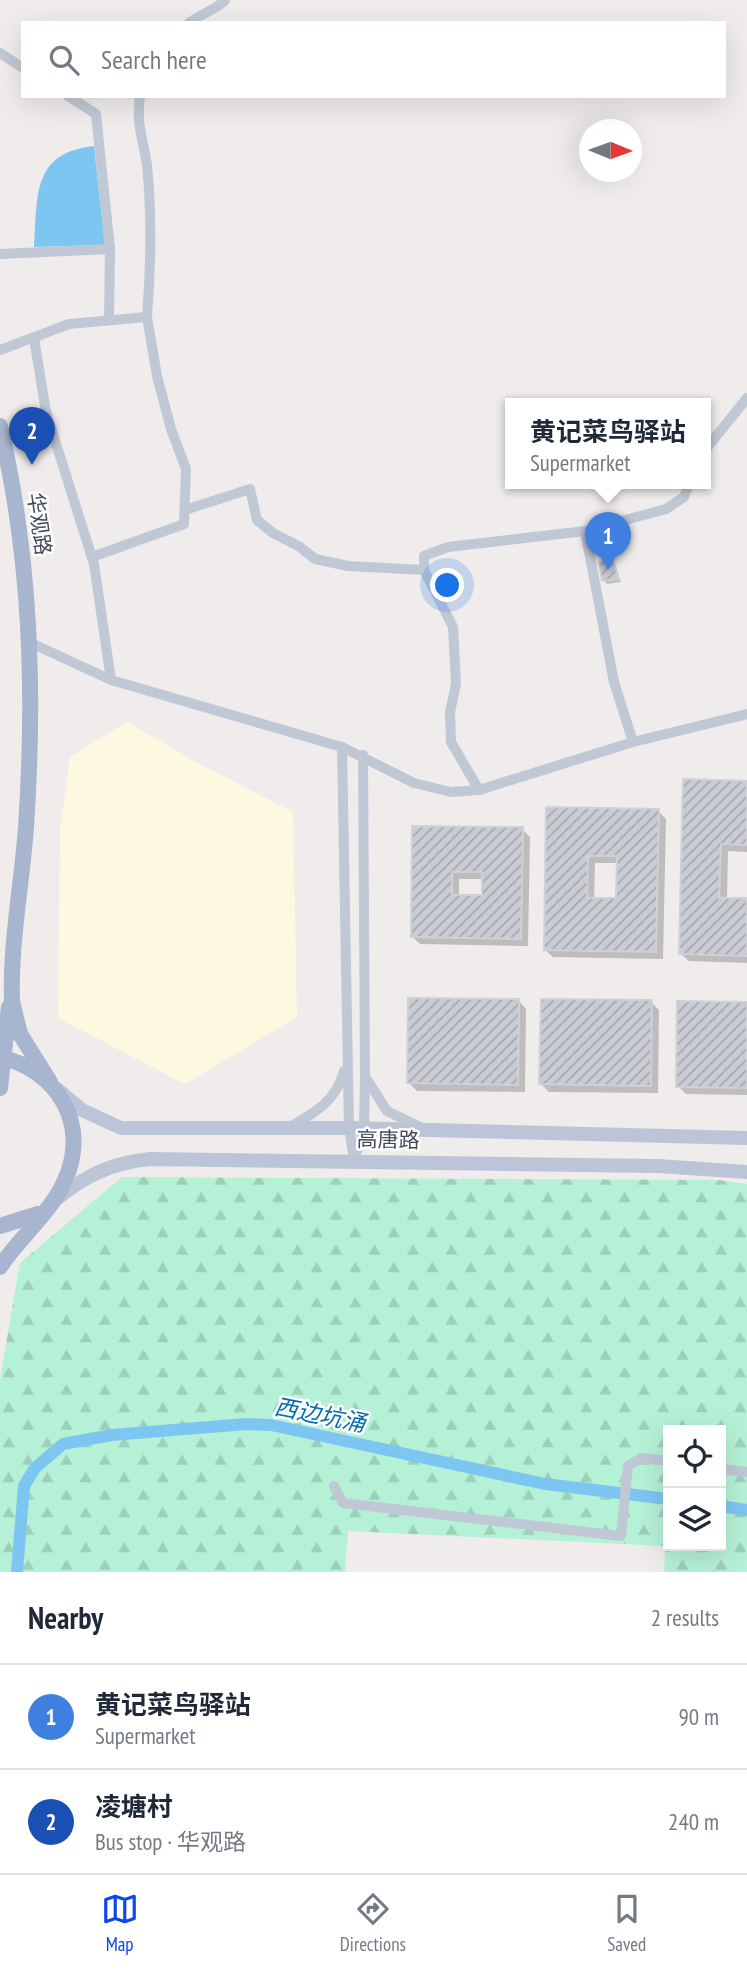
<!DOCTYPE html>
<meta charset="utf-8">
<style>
:root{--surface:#fff;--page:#f6f6f7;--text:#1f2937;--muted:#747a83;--line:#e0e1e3;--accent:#0b47e9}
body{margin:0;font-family:"PT Sans Narrow","Noto Sans SC",sans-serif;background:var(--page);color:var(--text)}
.controls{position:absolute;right:21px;bottom:21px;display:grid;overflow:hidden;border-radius:0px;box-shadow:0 7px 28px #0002}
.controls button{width:63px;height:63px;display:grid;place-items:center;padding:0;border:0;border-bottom:2px solid var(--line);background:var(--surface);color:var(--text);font:35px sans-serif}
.compass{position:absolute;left:579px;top:119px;width:63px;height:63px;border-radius:50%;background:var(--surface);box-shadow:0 7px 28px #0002;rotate:91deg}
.you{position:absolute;left:448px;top:586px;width:24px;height:24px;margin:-18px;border:5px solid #fff;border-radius:50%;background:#1a73e8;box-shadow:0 0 0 10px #1a73e833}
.badge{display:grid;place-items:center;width:46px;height:46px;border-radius:50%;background:var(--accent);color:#fff;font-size:23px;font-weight:700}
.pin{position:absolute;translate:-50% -58px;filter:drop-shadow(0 2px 4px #0008)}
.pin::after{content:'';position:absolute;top:37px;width:24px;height:21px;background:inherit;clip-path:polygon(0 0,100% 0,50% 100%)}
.popup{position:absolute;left:505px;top:398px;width:206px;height:91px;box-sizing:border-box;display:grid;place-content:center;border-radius:0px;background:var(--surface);filter:drop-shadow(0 2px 5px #0005);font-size:23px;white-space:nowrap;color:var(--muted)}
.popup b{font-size:26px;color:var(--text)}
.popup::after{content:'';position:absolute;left:50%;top:100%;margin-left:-14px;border:14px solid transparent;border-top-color:var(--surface)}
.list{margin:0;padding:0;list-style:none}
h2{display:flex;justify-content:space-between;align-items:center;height:91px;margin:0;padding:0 28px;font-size:30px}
h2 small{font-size:23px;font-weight:400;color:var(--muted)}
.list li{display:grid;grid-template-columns:46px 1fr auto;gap:21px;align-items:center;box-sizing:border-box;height:105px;padding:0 28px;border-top:2px solid var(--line)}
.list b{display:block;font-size:26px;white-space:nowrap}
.list p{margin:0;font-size:23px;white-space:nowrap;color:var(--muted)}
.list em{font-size:23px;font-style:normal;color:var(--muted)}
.icon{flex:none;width:38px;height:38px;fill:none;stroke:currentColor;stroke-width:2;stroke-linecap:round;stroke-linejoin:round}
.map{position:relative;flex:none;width:747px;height:1572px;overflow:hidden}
.search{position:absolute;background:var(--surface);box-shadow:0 7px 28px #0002;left:21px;right:21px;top:21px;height:77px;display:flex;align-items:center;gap:18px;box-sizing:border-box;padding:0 24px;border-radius:0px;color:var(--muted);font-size:26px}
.sheet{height:301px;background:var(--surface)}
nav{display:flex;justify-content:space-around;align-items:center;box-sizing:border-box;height:98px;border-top:2px solid var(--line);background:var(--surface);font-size:19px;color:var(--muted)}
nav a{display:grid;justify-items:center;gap:4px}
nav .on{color:var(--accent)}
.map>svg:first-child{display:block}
</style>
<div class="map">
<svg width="747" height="1572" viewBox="0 0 747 1572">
<defs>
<pattern id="forest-firs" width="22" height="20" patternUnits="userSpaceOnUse" patternTransform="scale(1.75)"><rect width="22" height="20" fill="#b5f1d6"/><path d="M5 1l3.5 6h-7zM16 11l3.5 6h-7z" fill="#9dd0ba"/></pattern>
<pattern id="building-hatch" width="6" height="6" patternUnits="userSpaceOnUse" patternTransform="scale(1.75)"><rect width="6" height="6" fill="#caccd4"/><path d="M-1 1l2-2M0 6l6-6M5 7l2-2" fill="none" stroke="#a6a8af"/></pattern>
</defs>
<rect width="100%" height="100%" fill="#efeceb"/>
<!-- commercial -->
<path fill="#fdf9e1" d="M127 722 201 765 293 812 297 1017 185 1084 58 1018 60 830 70 757Z"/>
<!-- forest -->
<path fill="url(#forest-firs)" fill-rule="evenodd" d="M122 1177 719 1180 747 1184V1572H664L665 1546 348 1531 345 1572H0V1379L20 1263ZM668 1430H721V1546H668Z"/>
<!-- water -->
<path fill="#7ec6f2" d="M94 146 105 245 34 247C38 196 31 153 94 146Z"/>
<!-- shadow -->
<g fill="#0003" fill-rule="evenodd">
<path d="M613 562 621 582 607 584 604 580Z"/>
<path d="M685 781 747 782V852L728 851 727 899 747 900V963L689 961 681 954Z"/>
<path d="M548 809 658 811 666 819 663 959 553 957 545 950ZM595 863H618V900H594Z"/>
<path d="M414 827 522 829 530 837 528 946 420 944 412 936ZM459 879H484V897H459Z"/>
<path d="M519 1001 526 1009 525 1092 417 1091 409 1083Z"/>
<path d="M651 1002 659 1010 658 1093 549 1092 541 1084Z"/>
<path d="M747 1003V1095L686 1094 678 1086Z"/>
</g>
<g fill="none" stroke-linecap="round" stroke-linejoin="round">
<!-- canal -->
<g stroke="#7ec6f2" stroke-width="12">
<path d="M721 1506 747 1510"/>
<path d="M17 1572 24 1486 35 1468 63 1444 112 1435 246 1424 271 1425 545 1484 668 1499"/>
</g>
</g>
<!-- building -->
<g fill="url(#building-hatch)" stroke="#cfd0d8" stroke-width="2" fill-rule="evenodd">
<path d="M613 560 619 579 602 581 599 562Z"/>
<path d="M683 779 747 781V845L721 844 719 898H747V956L679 954Z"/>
<path d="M546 807 659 809 656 952 544 950ZM588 856H617L616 898H587Z"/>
<path d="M412 826 523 827 521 939 411 937ZM452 872H482V895H452Z"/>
<path d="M408 998 519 999 518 1085 407 1083Z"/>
<path d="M541 999 652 1000 651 1086 539 1084Z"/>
<path d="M677 1001 747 1002V1088L676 1087Z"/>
</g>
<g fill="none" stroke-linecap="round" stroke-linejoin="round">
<!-- street -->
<g stroke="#c0c8d5" stroke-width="10">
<path d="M189 23C199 15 219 8 225 0"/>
<path d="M0 53 23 68"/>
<path d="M68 96 96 114 110 249 109 320"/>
<path d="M140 96C136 126 143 138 147 165 152 216 151 267 147 317"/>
<path d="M0 254 110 249"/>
<path d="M34 338 46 412 94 564 111 680"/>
<path d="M0 350 69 324 147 317 157 376 171 429 186 469 184 524 92 557"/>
<path d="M706 449 747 398"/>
<path d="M185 510 250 489 257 520 273 533 300 547 315 559 348 566 424 570V556L448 547 585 531 666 509 684 497 689 484"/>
<path d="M585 531 614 682 633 742"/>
<path d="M424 570 453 627 456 684 450 712 451 742 479 790"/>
<path d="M29 642 111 680 342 747 414 783 451 792 479 790 633 742 747 714"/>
<path d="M342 747 349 1128 354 1160 364 1129 365 1076 363 755"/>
<path d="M366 1078 387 1111 420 1127"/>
<path d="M288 1128C314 1113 336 1102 344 1071"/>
<path d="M721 1469 747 1472"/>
<path d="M334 1486 343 1503 621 1536 628 1466 641 1458 668 1461"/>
</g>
<!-- secondary -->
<g stroke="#bcc4d7" stroke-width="14">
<path d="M57 1089 82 1110 121 1128H349L747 1138"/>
<path d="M54 1201C84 1176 111 1163 150 1159L658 1166 747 1172"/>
</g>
<!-- primary -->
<g stroke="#a8b5ce" stroke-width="16">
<path d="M0 426C31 558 35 692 26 827 22 884 10 943 12 1001L20 1034 50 1082"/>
<path d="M0 1057C58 1070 90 1125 65 1180 53 1210 18 1239 0 1267"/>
<path d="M0 1088 9 1007"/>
<path d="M0 1226 38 1214"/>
</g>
</g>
<g text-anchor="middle" stroke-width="5" stroke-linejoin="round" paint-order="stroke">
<!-- street labels -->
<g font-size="21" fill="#434b5a" stroke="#fff">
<text transform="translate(39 524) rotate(82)" y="7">华观路</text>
<text transform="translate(388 1140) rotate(1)" y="7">高唐路</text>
</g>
<!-- water labels -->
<g font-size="23" font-style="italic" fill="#026dae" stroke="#fff">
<text transform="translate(320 1415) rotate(11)" y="8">西边坑涌</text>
</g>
</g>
</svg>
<div class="controls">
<button><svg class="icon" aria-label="locate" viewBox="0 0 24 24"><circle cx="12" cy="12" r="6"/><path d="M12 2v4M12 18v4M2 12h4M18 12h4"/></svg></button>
<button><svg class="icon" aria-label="layers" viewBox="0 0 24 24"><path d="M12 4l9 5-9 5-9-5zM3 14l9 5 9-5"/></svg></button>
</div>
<svg class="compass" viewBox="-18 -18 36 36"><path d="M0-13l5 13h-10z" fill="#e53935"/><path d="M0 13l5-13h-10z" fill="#747a83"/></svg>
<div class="you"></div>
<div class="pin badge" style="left:608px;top:570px;background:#3f7fe0">1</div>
<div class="popup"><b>黄记菜鸟驿站</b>Supermarket</div>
<div class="pin badge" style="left:32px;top:465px;background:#1a4fb4">2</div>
<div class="search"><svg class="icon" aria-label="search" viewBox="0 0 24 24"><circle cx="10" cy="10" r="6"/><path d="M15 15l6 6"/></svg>Search here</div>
</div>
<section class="sheet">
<h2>Nearby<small>2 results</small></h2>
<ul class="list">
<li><span class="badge" style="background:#3f7fe0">1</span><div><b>黄记菜鸟驿站</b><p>Supermarket</p></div><em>90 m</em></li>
<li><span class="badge" style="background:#1a4fb4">2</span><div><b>凌塘村</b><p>Bus stop · 华观路</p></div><em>240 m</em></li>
</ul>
</section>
<nav>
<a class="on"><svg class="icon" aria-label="map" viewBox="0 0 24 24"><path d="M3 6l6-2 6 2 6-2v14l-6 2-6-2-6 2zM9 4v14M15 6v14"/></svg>Map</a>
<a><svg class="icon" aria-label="directions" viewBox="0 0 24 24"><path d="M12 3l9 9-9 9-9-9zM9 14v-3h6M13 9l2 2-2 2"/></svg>Directions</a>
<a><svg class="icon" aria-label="saved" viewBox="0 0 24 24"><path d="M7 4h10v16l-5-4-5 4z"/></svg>Saved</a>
</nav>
